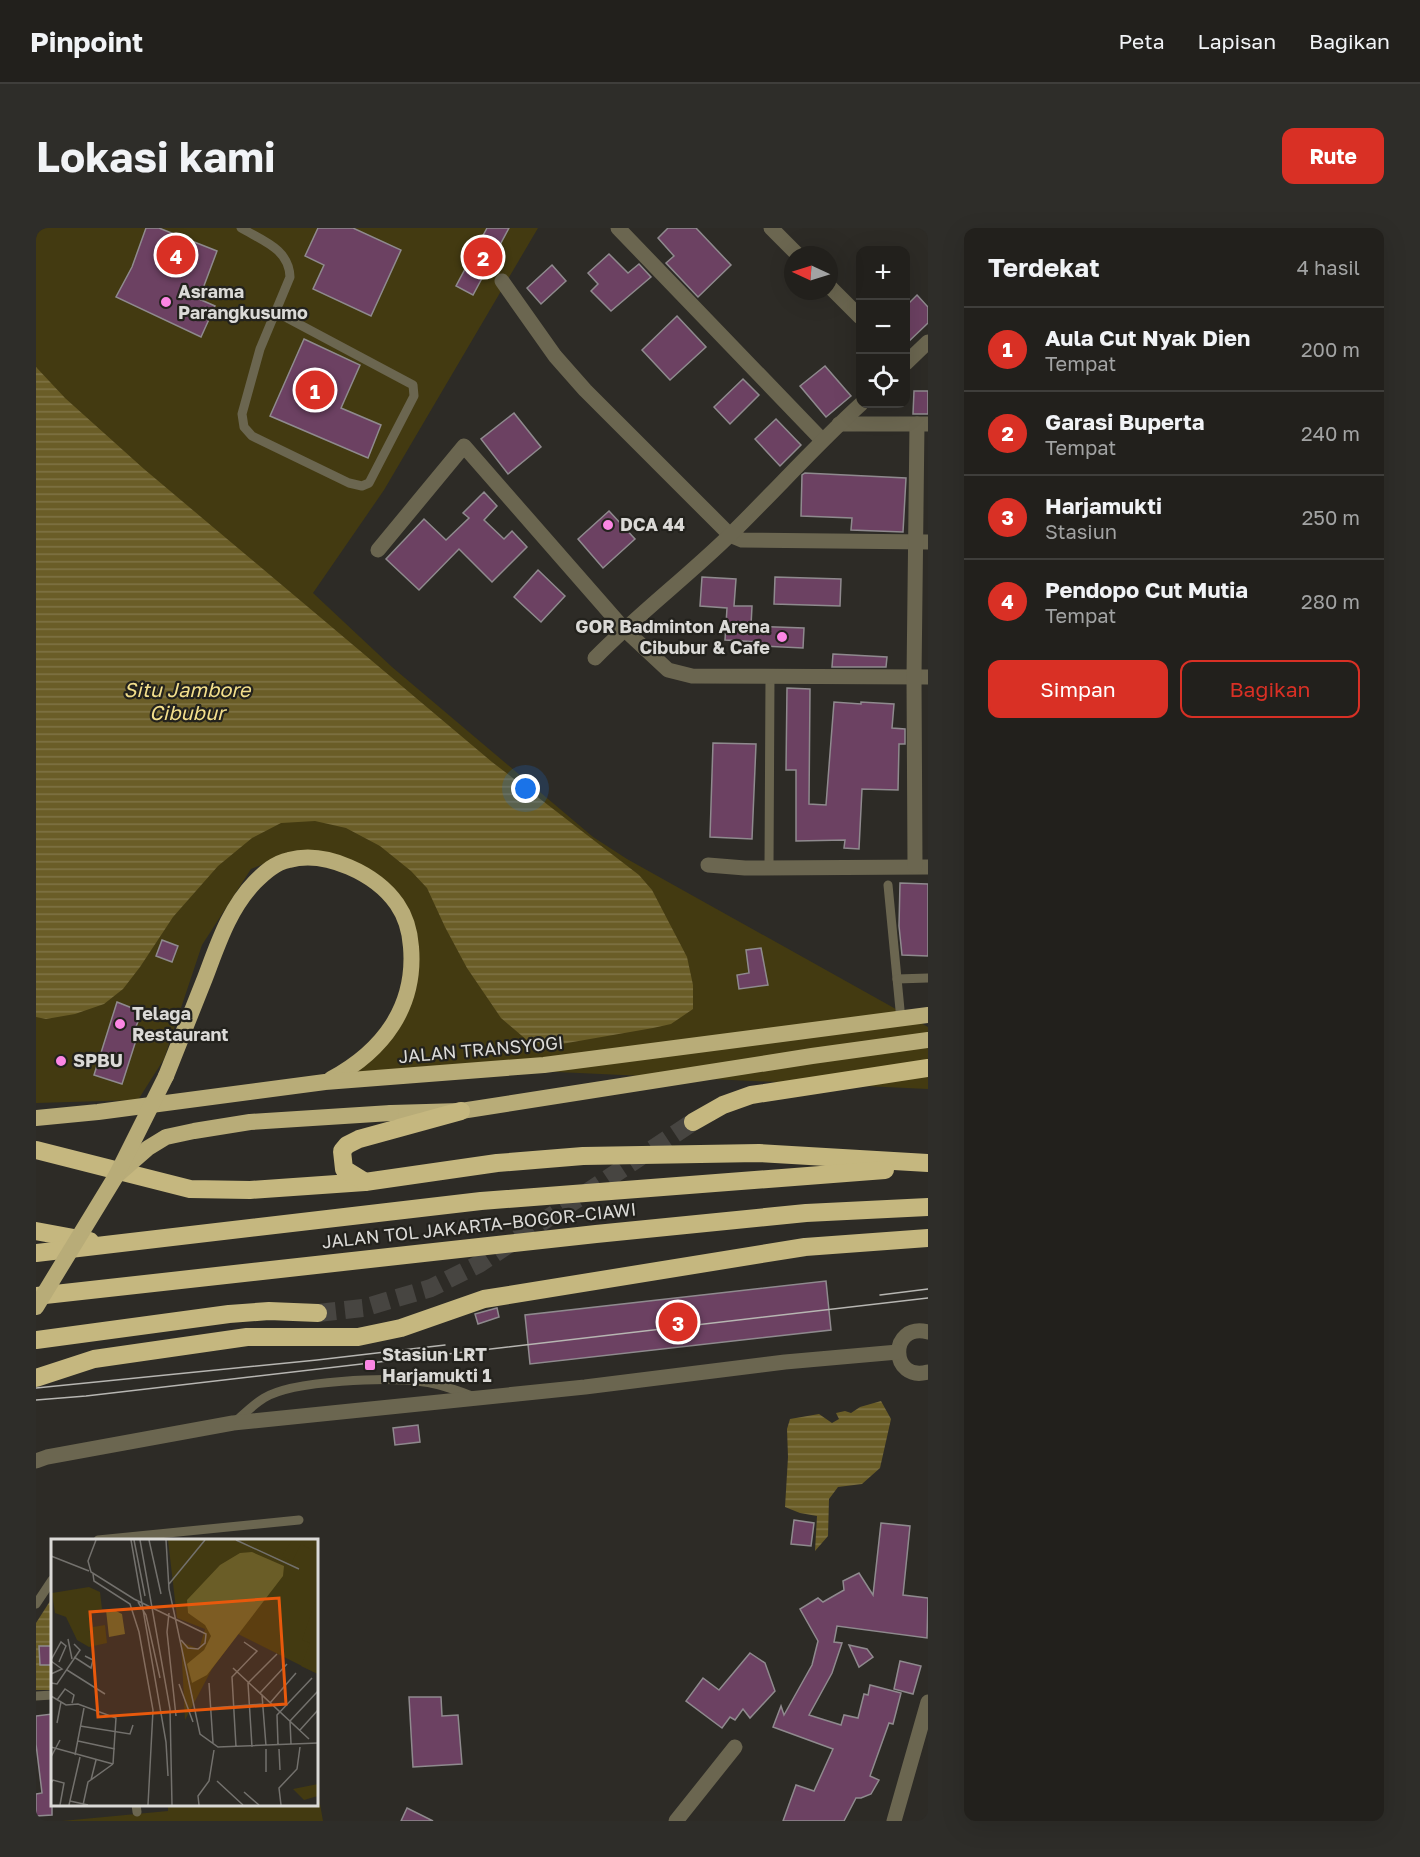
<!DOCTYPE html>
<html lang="id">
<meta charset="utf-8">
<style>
:root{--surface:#22201c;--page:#2e2d29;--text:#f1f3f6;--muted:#a2a3a3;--line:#3f3e3b;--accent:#d93025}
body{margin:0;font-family:"Golos Text",sans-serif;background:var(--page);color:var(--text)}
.controls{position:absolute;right:18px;top:18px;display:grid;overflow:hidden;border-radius:12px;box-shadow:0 6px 24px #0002}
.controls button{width:54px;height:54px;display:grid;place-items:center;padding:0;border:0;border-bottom:2px solid var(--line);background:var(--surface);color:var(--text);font:30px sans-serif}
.compass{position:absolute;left:748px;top:18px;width:54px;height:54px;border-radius:50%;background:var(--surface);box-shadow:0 6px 24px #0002;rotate:274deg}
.you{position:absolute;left:490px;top:561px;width:21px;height:21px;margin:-15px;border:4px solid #fff;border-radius:50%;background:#1a73e8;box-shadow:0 0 0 9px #1a73e833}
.badge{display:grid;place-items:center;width:39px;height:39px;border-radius:50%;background:var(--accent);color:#fff;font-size:20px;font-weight:700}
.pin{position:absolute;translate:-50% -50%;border:3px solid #fff;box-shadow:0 2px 6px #0006}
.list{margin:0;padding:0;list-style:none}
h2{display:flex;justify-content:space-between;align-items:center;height:78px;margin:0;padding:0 24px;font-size:26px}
h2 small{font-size:20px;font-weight:400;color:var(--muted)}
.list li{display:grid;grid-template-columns:39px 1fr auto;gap:18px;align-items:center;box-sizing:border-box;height:84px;padding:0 24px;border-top:2px solid var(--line)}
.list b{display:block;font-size:22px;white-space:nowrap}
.list p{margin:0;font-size:20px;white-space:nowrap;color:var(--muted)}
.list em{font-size:20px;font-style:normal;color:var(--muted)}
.actions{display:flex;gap:12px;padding:18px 24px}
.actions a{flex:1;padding:14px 0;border:2px solid var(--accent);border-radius:12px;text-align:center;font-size:21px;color:var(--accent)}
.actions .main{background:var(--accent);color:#fff}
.icon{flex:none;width:33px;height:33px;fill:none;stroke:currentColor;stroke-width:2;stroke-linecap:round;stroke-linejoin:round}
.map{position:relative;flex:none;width:892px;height:1593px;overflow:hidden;border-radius:12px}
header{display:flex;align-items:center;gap:36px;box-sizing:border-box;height:84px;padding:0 30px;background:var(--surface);border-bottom:2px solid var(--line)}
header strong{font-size:28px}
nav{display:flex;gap:33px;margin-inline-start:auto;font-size:21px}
.intro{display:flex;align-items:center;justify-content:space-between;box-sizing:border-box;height:144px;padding:0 36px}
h1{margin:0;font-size:42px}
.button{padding:15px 27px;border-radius:12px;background:var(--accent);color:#fff;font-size:21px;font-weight:700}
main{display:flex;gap:36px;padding:0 36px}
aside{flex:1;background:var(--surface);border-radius:12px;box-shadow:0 6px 24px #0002}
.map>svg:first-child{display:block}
</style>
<header>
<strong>Pinpoint</strong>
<nav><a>Peta</a><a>Lapisan</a><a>Bagikan</a></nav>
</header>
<div class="intro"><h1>Lokasi kami</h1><a class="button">Rute</a></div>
<main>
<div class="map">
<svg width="892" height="1593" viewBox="0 0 892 1593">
<defs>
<pattern id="water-rules" width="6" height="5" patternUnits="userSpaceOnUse" patternTransform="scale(1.5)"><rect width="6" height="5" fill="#6a5d27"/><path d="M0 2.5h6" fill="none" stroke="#7f7446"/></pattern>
</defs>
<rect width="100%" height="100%" fill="#2d2b26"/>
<!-- green -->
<g fill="#433a11">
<path d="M0 0H502L348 262 277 365 356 439 557 609 591 631 892 799V861L457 841 308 853 352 814 378 705 318 635 235 633 215 641 166 717 128 831 102 872 0 875Z"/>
<path d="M281 1559 287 1593H26L132 1583V1577L280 1576Z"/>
</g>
<!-- water -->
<g fill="url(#water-rules)">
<path d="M0 139 29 170 108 241 456 534 603 647 616 662 651 729 657 757V781L635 796 617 800 514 818 492 813 465 790 431 740 409 699 391 660 375 643 344 618 310 600 279 593 245 595 216 610 182 638 137 689 104 739 87 761 68 776 39 786 10 791 0 789Z"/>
<path d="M845 1173 855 1191 844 1240 826 1256 802 1259 793 1271 792 1308 779 1323 781 1288 764 1285 749 1279 752 1229 751 1201 754 1191 783 1186 796 1195 803 1191 800 1185 809 1183 815 1185 824 1179Z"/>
<path d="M16 1370V1462H0V1395Z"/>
</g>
<!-- building -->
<g fill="#6c4162" stroke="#8f8a8e" stroke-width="1.5">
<path d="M110 0H123L181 23 163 71 179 78 165 109 80 69 96 39Z"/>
<path d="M282 0H317L365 22 335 88 277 61 288 37 269 28Z"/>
<path d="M451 0H473L437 67 420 58Z"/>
<path d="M632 0H660L695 37 662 69 630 35 638 28 622 10Z"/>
<path d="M573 26 592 45 603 36 615 49 575 83 555 63 562 56 552 45Z"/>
<path d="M516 37 530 53 505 76 491 60Z"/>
<path d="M881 67 892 79V95L870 116V78Z"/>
<path d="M641 88 670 119 634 152 606 122Z"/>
<path d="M268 111 324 137 305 180 345 197 332 230 234 188Z"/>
<path d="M789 138 815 168 790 189 764 158Z"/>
<path d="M707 151 723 167 694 196 678 179Z"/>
<path d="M878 163H892V186H877Z"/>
<path d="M478 185 505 219 472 246 445 211Z"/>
<path d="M740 191 765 217 744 238 719 211Z"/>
<path d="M769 245 870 250 867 304 815 302 816 290 765 288 766 247Z"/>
<path d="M448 264 461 278 448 292 468 311 476 303 491 319 456 354 423 321 383 362 350 331 388 291 410 312 433 290 427 285Z"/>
<path d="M573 283 599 311 567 340 542 311Z"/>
<path d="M502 342 529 368 505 394 478 369Z"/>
<path d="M666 349 700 351 698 378H716L715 398 768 400 767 420 724 418V414L689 412 691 380 664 378Z"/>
<path d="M739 349 805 351 804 378 738 376Z"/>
<path d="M797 426 851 429 850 439H796Z"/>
<path d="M751 460 774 461 773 576 790 577 798 474 825 476V474L858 476 856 500 869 501V516H863L862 562 826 561 823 621 808 620 809 612 760 613V542H750Z"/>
<path d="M677 515 720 516 716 611 674 609Z"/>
<path d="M864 655 892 656V728L866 727 863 698Z"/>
<path d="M126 712 142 718 136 734 120 728Z"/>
<path d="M725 720 732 757 703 761 701 747 713 745 710 722Z"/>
<path d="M81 774 106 784 99 801 103 803 86 856 58 847Z"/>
<path d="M790 1053 795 1102 494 1136 489 1087Z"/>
<path d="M461 1080 463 1089 442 1096 439 1086Z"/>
<path d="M382 1197 384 1214 359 1217 357 1200Z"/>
<path d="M758 1292 778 1295 775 1318 755 1316Z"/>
<path d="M845 1295 874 1298 867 1367 892 1370 891 1410 801 1398 798 1414 806 1415 796 1445 773 1487 805 1497 808 1487 822 1490 828 1466 832 1467 834 1457 865 1465 857 1496 853 1495 834 1548 843 1552 835 1566 825 1570H820L808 1593H747L760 1557 778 1563 797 1521 737 1499 745 1478 748 1487 776 1437 782 1413 764 1381 782 1370 787 1374 808 1362 807 1353 823 1345 837 1367Z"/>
<path d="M813 1417 831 1421 837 1429 823 1439Z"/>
<path d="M3 1418H16V1437H4Z"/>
<path d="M714 1425 729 1435 739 1463 714 1490 707 1481 699 1492 694 1489 686 1500 650 1473 667 1450 683 1462Z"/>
<path d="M864 1433 885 1438 877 1466 858 1461Z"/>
<path d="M373 1469H405L406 1488 422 1487 426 1536 377 1539Z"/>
<path d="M16 1486V1587L0 1588V1566L6 1565 0 1516V1488Z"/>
<path d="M371 1580 397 1593H365Z"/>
</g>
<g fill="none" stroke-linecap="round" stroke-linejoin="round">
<!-- motorway-tunnel -->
<path stroke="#474541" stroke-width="18" stroke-dasharray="18 9" stroke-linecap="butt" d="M282 1085 327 1080 395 1060 443 1036 657 894"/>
<!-- service -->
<g stroke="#6b6650" stroke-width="9">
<path d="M205 0C227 13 253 21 254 49L224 121 206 186 208 199 216 208 313 255 326 258 333 255 378 168 377 157 240 84"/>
<path d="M733 640 734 448"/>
<path d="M852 657 865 792"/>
<path d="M861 751 892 750"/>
<path d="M199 1194C208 1186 218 1176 228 1170 257 1152 353 1149 388 1154 405 1156 420 1162 436 1168"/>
<path d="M62 1312 263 1292"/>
<path d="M0 1376 16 1352"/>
<path d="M0 1468 16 1467"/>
<path d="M100 1576 101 1584"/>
</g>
<!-- minor -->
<g stroke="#6b6650" stroke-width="15">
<path d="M582 0 786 212"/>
<path d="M735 0 762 27"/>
<path d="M466 53 519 128 549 162 694 307 706 312 892 314"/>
<path d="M793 58 824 89"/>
<path d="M870 135 892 114"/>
<path d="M803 196H892"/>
<path d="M342 322 428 218 588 401 632 442 656 448 892 449"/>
<path d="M559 430C602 386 651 349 695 306 739 263 780 217 825 176"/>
<path d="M672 637 709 640 892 639"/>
<path d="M879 638 878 449 881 196"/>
<path d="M892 1104C852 1094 854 1155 892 1144"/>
<path d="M0 1233 11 1229 197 1195 549 1159 749 1134 862 1124"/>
<path d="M640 1593 699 1519"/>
<path d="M858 1593 892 1474"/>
</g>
<!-- trunk -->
<g stroke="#b8ac78" stroke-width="16">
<path d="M130 848C143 815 156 783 169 750 182 716 193 681 219 654 229 644 239 635 253 632 290 622 340 646 361 676 370 689 374 704 375 719 380 779 347 823 295 851"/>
<path d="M355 885 425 883 776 828 892 812"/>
<path d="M0 890 62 884 289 854 508 837 892 787"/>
</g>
<!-- motorway -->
<g stroke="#c5b77f" stroke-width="18">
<path d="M657 894 687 877 715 867 892 840"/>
<path d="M0 922 154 961 214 962 329 954 461 935 547 928 723 925 892 935"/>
<path d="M329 954 308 941 306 923 311 917 323 911 425 883"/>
<path d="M0 1003 54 1013"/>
<path d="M0 1025 445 973 849 942"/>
<path d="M0 1068 560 1006 770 985 892 979"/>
<path d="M0 1112 193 1086 233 1083 282 1085"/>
<path d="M0 1150 58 1131 211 1109H322L365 1100 448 1071 769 1019 892 1010"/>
</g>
<!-- tram -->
<g stroke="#b7b6b2" stroke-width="1.5">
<path d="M844 1067 892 1061"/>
<path d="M0 1160 281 1132 409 1117"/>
<path d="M0 1172 50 1168 892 1070"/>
</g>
<!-- trunk-bridge -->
<g stroke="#b8ac78" stroke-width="16">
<path d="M80 948 112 920 130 909 158 903 214 894 355 885"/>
<path d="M0 1079 80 948 130 848"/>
</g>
</g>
<!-- markers -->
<g fill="#fc86e4" stroke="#23221d" stroke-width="2">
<circle cx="130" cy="74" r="6"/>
<circle cx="572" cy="297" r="6"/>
<circle cx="746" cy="409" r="6"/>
<circle cx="84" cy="796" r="6"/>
<circle cx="25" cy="833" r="6"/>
<rect x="328" y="1131" width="12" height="12" rx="3"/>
</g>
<g text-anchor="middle" stroke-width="4.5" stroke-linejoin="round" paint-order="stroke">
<!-- poi labels -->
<g font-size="18" font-weight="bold" fill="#dbdad7" stroke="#23221d" text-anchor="start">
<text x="142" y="70">Asrama<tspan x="142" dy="21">Parangkusumo</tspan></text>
<text x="584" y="303">DCA 44</text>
<text x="734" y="405" text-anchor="end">GOR Badminton Arena<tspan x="734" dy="21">Cibubur &amp; Cafe</tspan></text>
<text x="96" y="792">Telaga<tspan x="96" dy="21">Restaurant</tspan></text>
<text x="37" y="839">SPBU</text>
<text x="346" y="1133">Stasiun LRT<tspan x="346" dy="21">Harjamukti 1</tspan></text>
</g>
<!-- street labels -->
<g font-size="18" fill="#dbdad7" stroke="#23221d">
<text transform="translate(445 822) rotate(-5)" y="6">JALAN TRANSYOGI</text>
<text transform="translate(443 998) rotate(-6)" y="6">JALAN TOL JAKARTA–BOGOR–CIAWI</text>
</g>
<!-- water labels -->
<g font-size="20" font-style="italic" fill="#f3df8c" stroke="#23221d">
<text x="151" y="469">Situ Jambore<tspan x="151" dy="23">Cibubur</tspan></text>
</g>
</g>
<!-- overview -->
<g transform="translate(15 1311)">
<rect width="267" height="267" fill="#2d2b26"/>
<path d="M117 1H267V135L187 95 161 130 134 181 130 103 148 110 154 90 126 79ZM38 48 49 53 51 70 39 72 42 88 54 86 56 104 38 108 26 101 15 78 4 74 1 54Z" fill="#433a11"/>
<path d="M241 1H267V14L250 5 241 23 231 17ZM265 43 267 44V135L250 127 259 104 251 101 266 57Z" fill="#433a11"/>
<path d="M267 245V257L253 261 242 250Z" fill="#433a11"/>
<path d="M201 13 233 27 232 37 156 136 141 144 136 125 153 111 160 97 154 86 137 74 136 61 169 26 189 14ZM61 70 71 75 74 95 58 98 55 71Z" fill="#6a5d27"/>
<path fill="none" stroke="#73716d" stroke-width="1.5" d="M45 1 37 22 40 33 83 60 155 95 154 104 147 110 137 109 130 101M80 1 115 203 117 237M83 1 94 57M89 1 119 170 121 266M98 1 110 55M115 1 118 50 149 195 167 208 267 204M185 1 248 30M0 17 38 32M42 35 43 42 79 65 88 93 102 171 97 266M118 45 154 1M87 63 95 76 109 139M118 74 116 93 125 177M17 100 21 120M23 118 40 129 42 121 34 117M0 121 10 103 15 107 8 123M0 122 11 130 0 135M182 129 258 200M16 131 54 155M0 144 6 145 29 111 23 105M158 144 162 204M128 145 142 183M209 154 236 125M211 156 215 207M0 157 15 166 27 165 65 179 62 225M6 161 14 150 23 156 21 164M219 164 245 134M160 169 212 165M6 184 10 163M29 187 79 195 82 186M249 191 267 171M27 202 64 210M227 205 226 176 261 139M240 205 239 182 267 152M0 208 62 225M185 208 181 138 206 112 193 103M201 208 197 144 226 115M215 210V233M228 210 229 231M24 216 33 169M0 218 9 201M40 241 45 221M166 242 192 266M0 244 2 241 13 244 9 266M193 253 208 266M19 262 37 266M18 266 29 218M32 266 37 243 62 225M148 266 147 257 158 242 163 211M230 266 228 249 246 230 249 208"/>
<path fill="#e8590c" fill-opacity="0.15" stroke="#e8590c" stroke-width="3" d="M228 59 235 165 47 178 39 73Z"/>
<rect width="267" height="267" fill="none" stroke="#dbdad7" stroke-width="3"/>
</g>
</svg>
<div class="controls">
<button>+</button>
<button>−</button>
<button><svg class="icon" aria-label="locate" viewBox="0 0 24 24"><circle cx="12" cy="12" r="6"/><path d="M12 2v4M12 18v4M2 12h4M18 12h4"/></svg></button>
</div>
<svg class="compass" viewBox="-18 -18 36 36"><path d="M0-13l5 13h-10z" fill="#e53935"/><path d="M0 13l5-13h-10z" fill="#a2a3a3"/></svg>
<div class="you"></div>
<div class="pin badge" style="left:279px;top:162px">1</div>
<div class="pin badge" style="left:447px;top:29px">2</div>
<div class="pin badge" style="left:642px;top:1094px">3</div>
<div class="pin badge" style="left:140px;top:27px">4</div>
</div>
<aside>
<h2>Terdekat<small>4 hasil</small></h2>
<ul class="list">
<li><span class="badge">1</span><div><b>Aula Cut Nyak Dien</b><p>Tempat</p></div><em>200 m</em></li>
<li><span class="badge">2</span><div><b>Garasi Buperta</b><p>Tempat</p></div><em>240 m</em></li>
<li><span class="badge">3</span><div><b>Harjamukti</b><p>Stasiun</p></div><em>250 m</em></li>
<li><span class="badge">4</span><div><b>Pendopo Cut Mutia</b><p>Tempat</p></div><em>280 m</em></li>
</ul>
<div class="actions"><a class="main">Simpan</a><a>Bagikan</a></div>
</aside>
</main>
